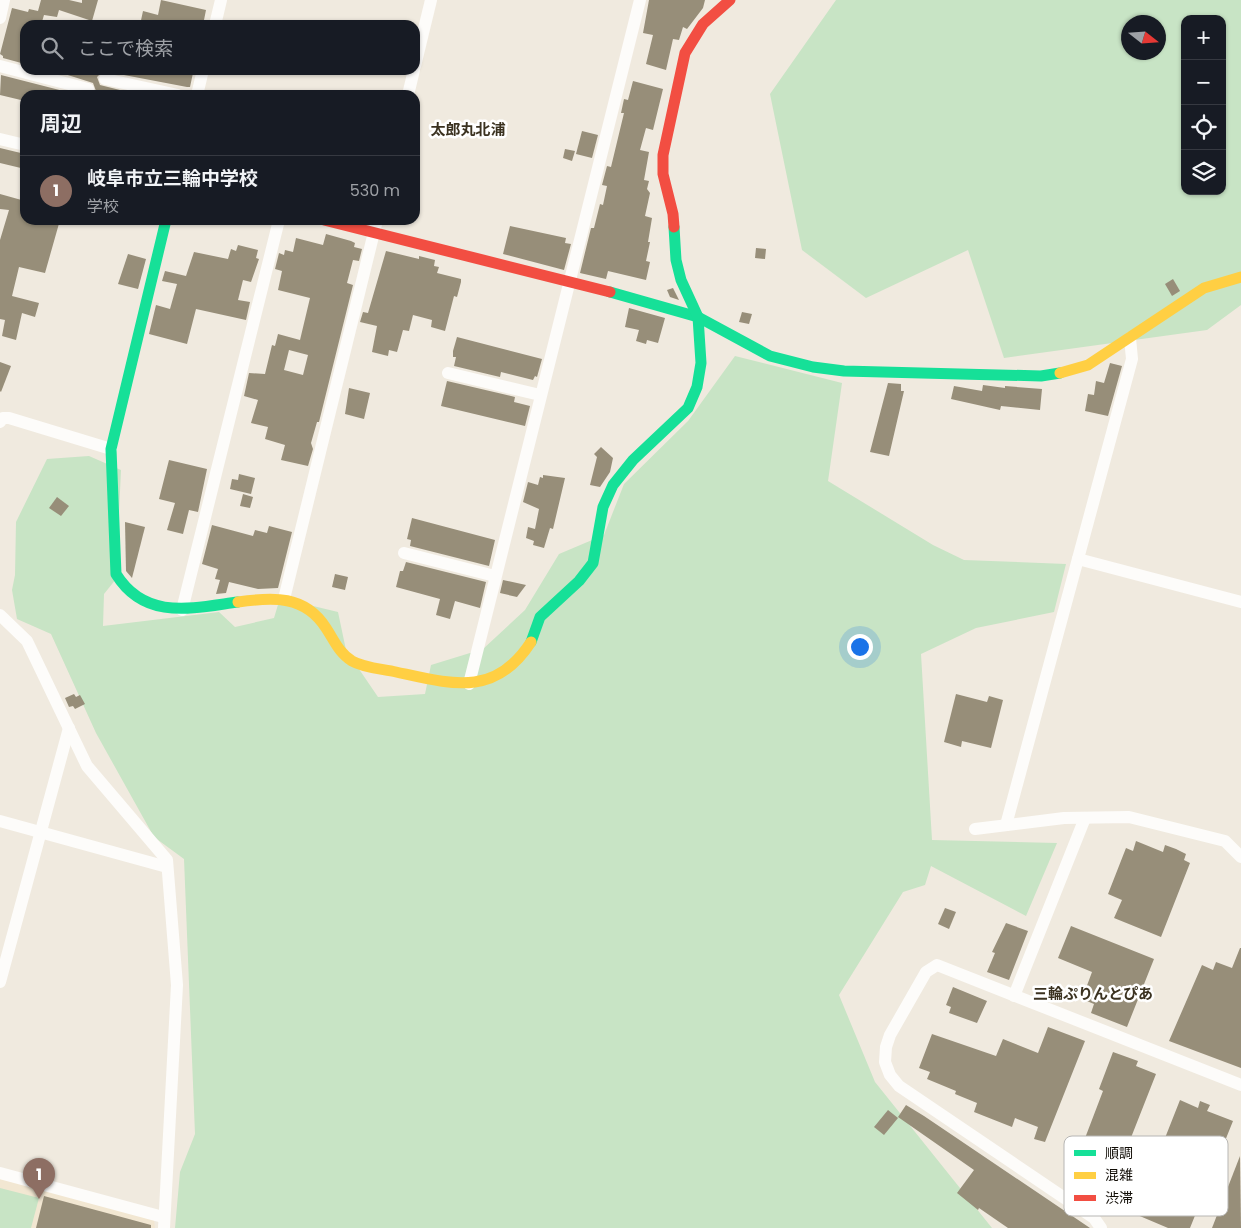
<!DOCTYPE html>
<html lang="ja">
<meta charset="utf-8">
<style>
:root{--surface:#171b24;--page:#242831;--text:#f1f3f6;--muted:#9ea1a6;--line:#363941;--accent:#afaeac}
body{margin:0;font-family:Poppins,"Noto Sans JP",sans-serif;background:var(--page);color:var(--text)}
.controls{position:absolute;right:15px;top:15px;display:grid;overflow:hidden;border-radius:10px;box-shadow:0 1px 4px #0004}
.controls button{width:45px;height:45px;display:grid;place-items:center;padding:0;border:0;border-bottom:1px solid var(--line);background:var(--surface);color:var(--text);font:25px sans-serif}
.compass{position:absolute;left:1121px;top:15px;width:45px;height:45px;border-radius:50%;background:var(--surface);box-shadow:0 1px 4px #0004;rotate:107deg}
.you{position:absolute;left:859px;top:646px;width:18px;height:18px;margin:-12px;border:4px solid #fff;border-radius:50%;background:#1a73e8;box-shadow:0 0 0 8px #1a73e833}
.badge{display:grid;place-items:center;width:32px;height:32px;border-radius:50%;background:var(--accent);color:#fff;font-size:16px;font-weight:700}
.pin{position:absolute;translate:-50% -41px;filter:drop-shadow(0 1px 2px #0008)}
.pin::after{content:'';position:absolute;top:26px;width:18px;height:15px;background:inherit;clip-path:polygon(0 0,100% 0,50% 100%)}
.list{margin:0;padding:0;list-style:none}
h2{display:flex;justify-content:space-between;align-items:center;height:65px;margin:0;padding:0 20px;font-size:21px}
h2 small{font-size:16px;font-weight:400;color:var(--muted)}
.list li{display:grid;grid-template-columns:32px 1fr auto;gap:15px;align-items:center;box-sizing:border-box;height:70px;padding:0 20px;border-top:1px solid var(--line)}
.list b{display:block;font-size:19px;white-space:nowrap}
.list p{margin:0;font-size:16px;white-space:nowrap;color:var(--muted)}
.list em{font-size:16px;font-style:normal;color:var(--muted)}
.icon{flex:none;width:28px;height:28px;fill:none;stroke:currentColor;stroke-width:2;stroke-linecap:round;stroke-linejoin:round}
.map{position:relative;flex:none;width:1241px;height:1228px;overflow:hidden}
.search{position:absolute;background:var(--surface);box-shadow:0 1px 4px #0004;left:20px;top:20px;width:400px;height:55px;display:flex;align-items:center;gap:12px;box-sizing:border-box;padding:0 18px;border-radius:15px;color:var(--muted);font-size:19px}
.panel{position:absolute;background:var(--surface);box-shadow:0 1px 4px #0004;left:20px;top:90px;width:400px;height:135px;border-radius:15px}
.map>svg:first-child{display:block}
</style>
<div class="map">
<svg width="1241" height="1228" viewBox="0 0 1241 1228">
<rect width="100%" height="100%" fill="#f0eadf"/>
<!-- built -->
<path fill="#f2e7d2" d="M0 1178 154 1220 155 1228H0Z"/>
<!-- green -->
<g fill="#c8e4c5" fill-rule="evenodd">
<path d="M836 0H1241V305L1207 330 1004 358 968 250 866 298 802 250 770 94ZM1185 19H1222V191H1185ZM1128 22H1158V52H1128Z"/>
<path d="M735 356 842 383 828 481 933 545 964 560 1066 564 1054 612 976 628 921 654 932 840 1057 843 1026 916 931 866 925 885 903 892 839 995 875 1082 992 1228H175L180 1172 195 1134 184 859 154 837 96 733 51 634 17 619 12 590 15 575 16 522 47 459 89 456 121 470 116 579 104 594 103 626 219 612 235 627 274 618 280 598 338 612 346 650 378 697 425 694 431 665 483 649 525 610 559 554 604 535 624 484 688 421Z"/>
<path d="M0 1188 39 1198 31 1228H0Z"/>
</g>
<!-- building -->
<g fill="#978e79" fill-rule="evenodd">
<path d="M41 0H69L82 3V0H98L92 21 59 10 57 17 44 15 41 25H25V64L3 58V56L0 54 12 8 28 12 29 9 38 11Z"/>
<path d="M161 0 206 10 203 25 183 21 182 25H140L143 11 158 15Z"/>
<path d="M649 0H705L703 8 687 29 683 27 679 40 673 39 666 70 646 64 653 35 643 33Z"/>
<path d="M52 70H183L193 73 190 87H187L103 71 97 77 100 85 140 95H93L96 91 93 83Z"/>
<path d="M1 75 79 95H25V101L0 95Z"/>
<path d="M633 81 663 89 653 130 646 128 640 150 649 152 644 180 649 181 647 189 650 193 645 216 652 218 648 242H650L646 261 650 262 646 280 608 271 606 279 580 273 591 228H594L600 204 603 205 607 186 602 185 607 166 611 167 624 113H621L624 99 628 100Z"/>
<path d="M582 131 598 135 592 158 576 154Z"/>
<path d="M0 148 25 154V169L0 163Z"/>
<path d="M565 149 575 151 572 161 563 158Z"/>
<path d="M0 194 25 201V220L44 223 45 220H60L45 273 19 267 12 296 39 303 35 317 22 313 16 340 2 336 5 320 0 319V240L9 210 0 209Z"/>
<path d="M510 226 566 238 565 243 571 244 564 270 503 254Z"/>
<path d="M326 234 351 241 355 243 354 247 362 249 359 261 353 260 347 283 353 285 319 422H317L311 443 313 449 308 466 281 460 285 445 265 439 268 427 251 423 258 400 244 396 249 373 265 374 272 345 275 346 278 334 300 340 310 298 278 290 282 271 275 269 279 253 284 255 285 250 293 252 296 238 323 245ZM289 350 308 355 303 375 284 370Z"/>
<path d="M238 245 258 250 256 258 259 259 251 282 243 280 238 300 250 302 246 320 196 309 187 344 149 334 156 305 170 309 177 284 162 281 165 271 186 276 194 252 228 259 231 249 236 251Z"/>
<path d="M756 248 766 249 765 259 755 258Z"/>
<path d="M386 251 419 259V256L435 260 434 266 439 267 437 273 461 279V282L457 297 454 296 445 331 431 327 432 320 413 315 409 331 403 330 397 352 389 350 388 356 372 352 377 326 360 322 363 312 368 313Z"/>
<path d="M128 254 146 259 138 289 118 284Z"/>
<path d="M1173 279 1180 291 1172 296 1165 284Z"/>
<path d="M673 288 679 300 670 297 667 290Z"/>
<path d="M629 308 665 318 658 343 647 340 646 344 636 341 639 330 625 327Z"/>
<path d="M742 312 752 314 749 324 739 322Z"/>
<path d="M457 337 542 359 537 377 535 376 533 380 501 372 500 377 454 366 456 357H453V351Z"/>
<path d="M0 362 11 366 1 392 0 391Z"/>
<path d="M1110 363 1122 366 1108 416 1085 411 1088 394 1094 395 1096 381 1104 383Z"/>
<path d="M447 381 515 397 514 402 530 406 525 426 441 406Z"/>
<path d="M888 383 901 384V391H904L889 456 870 452Z"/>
<path d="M983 385 1005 388V386L1042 389 1040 410 1001 406 1000 410 951 399 954 386 982 391Z"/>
<path d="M349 388 370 393 364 419 345 414Z"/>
<path d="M601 447 613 458 610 472 600 487 590 485 597 457 594 454Z"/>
<path d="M169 460 207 469 198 512 189 510 183 534 167 530 175 503 159 499Z"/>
<path d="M239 474 255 478 251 494 230 489 232 479 238 480Z"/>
<path d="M543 475 565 478 553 529 550 528 544 548 533 545 534 541 526 538 528 527 535 529 539 509 523 502 528 482 538 485 540 477 543 478Z"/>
<path d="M243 494 253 497 250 508 240 506Z"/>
<path d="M57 497 69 506 61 516 49 508Z"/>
<path d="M412 518 495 540 489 566 410 546 411 540 407 539Z"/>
<path d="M125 522 145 527 132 578 126 571Z"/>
<path d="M212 525 253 536 255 530 267 533 269 526 292 532 278 588 258 589 229 582 226 593 216 594 220 580 215 579 218 569 202 564Z"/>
<path d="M406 562 486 582 480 608 455 601 450 619 436 615 440 599 396 587 400 571H403Z"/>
<path d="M335 574 348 577 345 590 332 587Z"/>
<path d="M503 580 526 585 517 597 500 593Z"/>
<path d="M74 694 76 697 80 695 85 704 75 709 73 706 69 707 65 698Z"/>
<path d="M956 694 987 702 989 696 1003 700 991 748 962 741 961 747 944 742Z"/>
<path d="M1136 841 1163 852 1165 845 1176 849 1186 854 1184 860 1190 863 1161 937 1114 918 1122 900 1108 894 1126 848 1133 851Z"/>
<path d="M945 908 956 912 949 929 938 924Z"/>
<path d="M1006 923 1028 931 1009 980 987 972 995 953 992 952Z"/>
<path d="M1071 926 1154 959 1127 1027 1091 1013 1094 1004 1082 999 1092 972 1058 958Z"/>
<path d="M1240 948H1241V1068L1169 1041 1202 965 1213 970 1216 962 1232 968Z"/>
<path d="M953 987 987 1001 977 1023 949 1013 951 1007 946 1005Z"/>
<path d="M1048 1027 1085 1041 1045 1142 1034 1139 1038 1127 1015 1118 1012 1127 974 1112 977 1103 955 1094 956 1091 927 1079 930 1072 919 1068 932 1034 996 1056 1003 1039 1038 1053Z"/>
<path d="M1113 1052 1138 1061 1136 1066 1156 1074 1121 1163 1082 1146 1103 1091 1099 1089Z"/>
<path d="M1180 1100 1198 1108 1200 1101 1210 1105 1207 1111 1233 1121 1190 1228H1168L1135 1214Z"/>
<path d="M906 1105 924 1116 1090 1228H1008L979 1208 978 1210 957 1193 974 1170 898 1117Z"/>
<path d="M888 1110 898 1118 884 1135 874 1127Z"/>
<path d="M1240 1156 1241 1228H1212Z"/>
<path d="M44 1196 151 1225V1228H36Z"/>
</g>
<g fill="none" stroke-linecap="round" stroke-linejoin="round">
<!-- street -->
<g stroke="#fdfcfa" stroke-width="12">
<path d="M0 18 4 0"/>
<path d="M215 25 221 0"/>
<path d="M0 66 88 89"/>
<path d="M415 66 431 0"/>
<path d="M105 79 178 95"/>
<path d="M197 95 203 70"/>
<path d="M408 95 414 70"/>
<path d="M0 139 25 145"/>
<path d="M448 373 540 395"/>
<path d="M0 422 3 418H9L111 449"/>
<path d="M404 553 495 576"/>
<path d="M1078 559 1241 602"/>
<path d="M284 599 377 220"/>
<path d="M182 610 279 220"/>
<path d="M0 615 27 641 87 766 167 860 177 985 164 1228"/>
<path d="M469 684 640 0"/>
<path d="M0 821 167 867"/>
<path d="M1006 825 1132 359 1130 338"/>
<path d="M975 829 1064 818 1129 817 1225 841 1241 857"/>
<path d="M0 982 69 728"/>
<path d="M1014 996 1085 818"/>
<path d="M0 1173 163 1217"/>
<path d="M1101 1228 1094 1218 899 1086 890 1075 885 1062 886 1047 890 1035 926 972 937 965 1241 1085"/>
</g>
<!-- fast -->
<g stroke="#16e098" stroke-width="11">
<path d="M166 220 111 449 116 574C145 621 193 608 238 602"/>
<path d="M610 292 698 317 770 356 813 367 844 371 1041 376 1060 373"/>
<path d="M531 642 540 617 579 581 593 563 603 507 613 485 633 460 688 408 697 387 701 363 698 317 681 280 676 260 674 227"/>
</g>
<!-- slow -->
<g stroke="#ffcf43" stroke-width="11">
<path d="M1060 373 1088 365 1204 288 1241 277"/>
<path d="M238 602C273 597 305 595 326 628 334 640 339 653 352 661 364 668 383 669 396 672 451 684 495 698 531 642"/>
</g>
<!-- jam -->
<g stroke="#f24e42" stroke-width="11">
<path d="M324 220 610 292"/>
<path d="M674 227 673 214 663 174V155L685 53 703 24 730 0"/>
</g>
</g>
<g text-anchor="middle" stroke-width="5" stroke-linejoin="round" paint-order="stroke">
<!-- quarter labels -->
<g font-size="15" font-weight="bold" fill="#3b3220" stroke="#fff">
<text x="468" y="135">太郎丸北浦</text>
<text x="1093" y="999">三輪ぷりんとぴあ</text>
</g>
</g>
<!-- legend -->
<rect x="1064" y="1136" width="164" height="80" rx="8" fill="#fff" stroke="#b7b6b4" stroke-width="1"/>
<rect x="1074" y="1150" width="22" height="6" fill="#16e098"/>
<rect x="1074" y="1172" width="22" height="7" fill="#ffcf43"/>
<rect x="1074" y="1195" width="22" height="6" fill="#f24e42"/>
<g font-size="14" fill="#100c05">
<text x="1105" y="1158">順調</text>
<text x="1105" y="1180">混雑</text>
<text x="1105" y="1203">渋滞</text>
</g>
</svg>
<div class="controls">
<button>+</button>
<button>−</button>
<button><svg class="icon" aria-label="locate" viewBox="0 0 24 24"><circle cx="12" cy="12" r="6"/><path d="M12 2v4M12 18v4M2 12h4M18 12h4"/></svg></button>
<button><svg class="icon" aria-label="layers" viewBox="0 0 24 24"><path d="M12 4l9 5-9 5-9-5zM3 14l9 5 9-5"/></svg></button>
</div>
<svg class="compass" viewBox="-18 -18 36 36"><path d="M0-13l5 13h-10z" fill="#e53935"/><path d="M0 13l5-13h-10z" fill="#9ea1a6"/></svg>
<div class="you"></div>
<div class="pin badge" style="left:39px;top:1199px;background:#8d6e63">1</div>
<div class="search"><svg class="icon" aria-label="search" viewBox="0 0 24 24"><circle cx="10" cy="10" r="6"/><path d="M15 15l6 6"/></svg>ここで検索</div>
<section class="panel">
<h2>周辺<small></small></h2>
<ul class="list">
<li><span class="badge" style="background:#8d6e63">1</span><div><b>岐阜市立三輪中学校</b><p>学校</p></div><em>530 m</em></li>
</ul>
</section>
</div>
